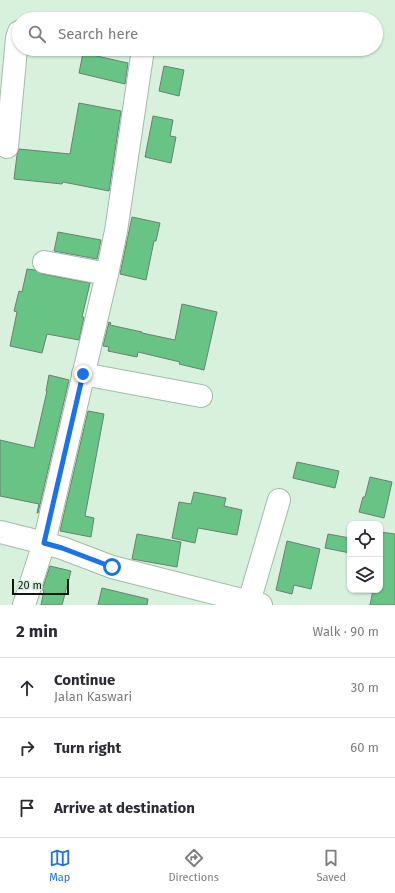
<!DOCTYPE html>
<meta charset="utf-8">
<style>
:root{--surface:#fff;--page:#f2f2f3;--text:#2b2b33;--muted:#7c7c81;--line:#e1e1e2;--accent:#1a73e8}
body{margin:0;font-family:"Fira Sans",sans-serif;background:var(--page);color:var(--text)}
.controls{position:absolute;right:12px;bottom:12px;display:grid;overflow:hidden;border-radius:8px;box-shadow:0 1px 3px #0004}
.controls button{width:36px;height:36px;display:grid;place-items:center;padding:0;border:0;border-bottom:1px solid var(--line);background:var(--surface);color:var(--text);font:20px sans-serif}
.scale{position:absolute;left:12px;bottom:10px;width:57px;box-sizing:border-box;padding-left:4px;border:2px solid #0f1811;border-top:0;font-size:11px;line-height:14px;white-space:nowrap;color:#0f1811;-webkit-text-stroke:3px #d7f1dd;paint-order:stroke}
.stop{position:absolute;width:12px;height:12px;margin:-9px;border:3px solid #1a73e8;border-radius:50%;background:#fff}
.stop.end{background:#1a73e8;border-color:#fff;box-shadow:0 1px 4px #0008}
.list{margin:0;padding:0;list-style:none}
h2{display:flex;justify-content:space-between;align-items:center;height:52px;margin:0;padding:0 16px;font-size:17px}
h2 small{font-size:13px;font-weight:400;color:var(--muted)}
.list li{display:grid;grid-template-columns:26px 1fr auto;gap:12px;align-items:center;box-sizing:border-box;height:60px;padding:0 16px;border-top:1px solid var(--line)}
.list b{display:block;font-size:15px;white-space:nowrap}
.list p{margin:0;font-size:13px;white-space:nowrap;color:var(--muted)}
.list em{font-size:13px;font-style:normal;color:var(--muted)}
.icon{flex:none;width:22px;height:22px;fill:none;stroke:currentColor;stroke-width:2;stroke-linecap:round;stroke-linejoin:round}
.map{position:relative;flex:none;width:395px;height:605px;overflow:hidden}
.search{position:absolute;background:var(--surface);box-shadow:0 1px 3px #0004;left:12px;right:12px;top:12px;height:44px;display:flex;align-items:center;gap:10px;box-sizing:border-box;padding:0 14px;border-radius:22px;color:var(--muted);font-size:15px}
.sheet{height:232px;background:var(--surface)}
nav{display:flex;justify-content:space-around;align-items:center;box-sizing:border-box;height:56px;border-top:1px solid var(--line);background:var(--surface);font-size:11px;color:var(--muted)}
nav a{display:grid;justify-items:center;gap:2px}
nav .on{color:var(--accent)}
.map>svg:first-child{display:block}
</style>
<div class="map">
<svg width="395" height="605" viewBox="0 0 395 605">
<rect width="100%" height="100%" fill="#d7f1dd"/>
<!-- building -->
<g fill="#68c485" stroke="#6a8170">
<path d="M83 53 128 63 125 84 79 73Z"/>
<path d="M164 66 184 70 179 96 159 91Z"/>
<path d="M79 103 121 111 109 191 63 182 62 184 14 179 17 155 19 149 70 154Z"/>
<path d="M153 116 173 120 170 136 176 137 171 163 145 157Z"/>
<path d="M132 217 160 223 156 241H154L146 280 120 274Z"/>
<path d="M58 232 101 240 97 259 54 251Z"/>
<path d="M27 269 35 270 42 274 90 283 82 317H84L79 340 47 334 42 353 10 346 17 312 14 311 19 291 22 292Z"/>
<path d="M182 304 217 312 204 370 179 364 180 362 138 352 137 357 108 351 109 347 103 346 109 322 111 323 110 325 142 332V333L175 340Z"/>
<path d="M49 375 69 380 38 513H37L39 504 0 496V440L34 448 47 391H46Z"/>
<path d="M88 411 104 414 85 516 94 518 91 537 60 531Z"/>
<path d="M297 462 339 471 335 488 293 478Z"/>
<path d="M370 477 392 482 384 518 359 512 363 497H365Z"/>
<path d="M194 492 226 498 224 506 242 510 237 535 198 528 195 543 172 538 179 502 191 504Z"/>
<path d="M380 532 395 534V605H370L373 590H380Z"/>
<path d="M137 534 181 542 177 567 132 559Z"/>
<path d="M328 534 350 538V553L325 548Z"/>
<path d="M287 541 320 549 311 589 294 585 292 594 276 590Z"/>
<path d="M50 566 71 571 62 605H41L44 590H42Z"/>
<path d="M102 588 148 599 147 605H98Z"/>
</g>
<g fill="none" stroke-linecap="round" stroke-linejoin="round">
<defs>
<g id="minor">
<path d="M7 147 17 38 19 32"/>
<path d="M44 262 107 274"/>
<path d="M83 374 201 396"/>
<path d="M0 532 44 543 62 548 112 567 261 605"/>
<path d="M249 602 279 500"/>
<path d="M24 605 44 543 107 274 116 231 143 49"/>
</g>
</defs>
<!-- minor casing -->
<use href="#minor" stroke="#a2bba8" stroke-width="24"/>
<!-- minor -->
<use href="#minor" stroke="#fff" stroke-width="22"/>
</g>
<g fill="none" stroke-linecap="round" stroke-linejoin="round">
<!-- route -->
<path stroke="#1a73e8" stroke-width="5" d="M83 374 44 543 62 548 112 567"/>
</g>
</svg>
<div class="controls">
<button><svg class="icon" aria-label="locate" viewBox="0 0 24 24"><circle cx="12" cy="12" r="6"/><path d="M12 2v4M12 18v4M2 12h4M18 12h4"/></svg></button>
<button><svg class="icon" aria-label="layers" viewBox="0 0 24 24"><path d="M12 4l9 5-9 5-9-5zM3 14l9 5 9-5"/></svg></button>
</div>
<div class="scale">20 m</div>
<div class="stop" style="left:112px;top:567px"></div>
<div class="stop end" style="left:83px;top:374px"></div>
<div class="search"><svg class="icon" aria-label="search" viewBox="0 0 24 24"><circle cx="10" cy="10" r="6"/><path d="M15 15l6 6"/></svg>Search here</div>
</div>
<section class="sheet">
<h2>2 min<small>Walk · 90 m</small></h2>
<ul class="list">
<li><svg class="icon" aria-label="ahead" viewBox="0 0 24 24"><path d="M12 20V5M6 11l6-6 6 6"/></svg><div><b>Continue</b><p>Jalan Kaswari</p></div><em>30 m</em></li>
<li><svg class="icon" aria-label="right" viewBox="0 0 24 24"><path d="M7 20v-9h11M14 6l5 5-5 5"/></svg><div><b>Turn right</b></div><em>60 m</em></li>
<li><svg class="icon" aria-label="arrive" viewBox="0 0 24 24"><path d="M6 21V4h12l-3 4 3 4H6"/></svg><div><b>Arrive at destination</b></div></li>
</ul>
</section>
<nav>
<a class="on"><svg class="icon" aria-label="map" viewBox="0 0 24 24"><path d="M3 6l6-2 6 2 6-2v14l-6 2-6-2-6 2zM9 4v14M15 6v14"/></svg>Map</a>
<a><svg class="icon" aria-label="directions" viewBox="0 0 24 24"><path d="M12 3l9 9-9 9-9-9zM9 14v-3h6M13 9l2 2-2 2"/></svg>Directions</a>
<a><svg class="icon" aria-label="saved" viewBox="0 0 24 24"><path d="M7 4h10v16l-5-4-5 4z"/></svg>Saved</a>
</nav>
